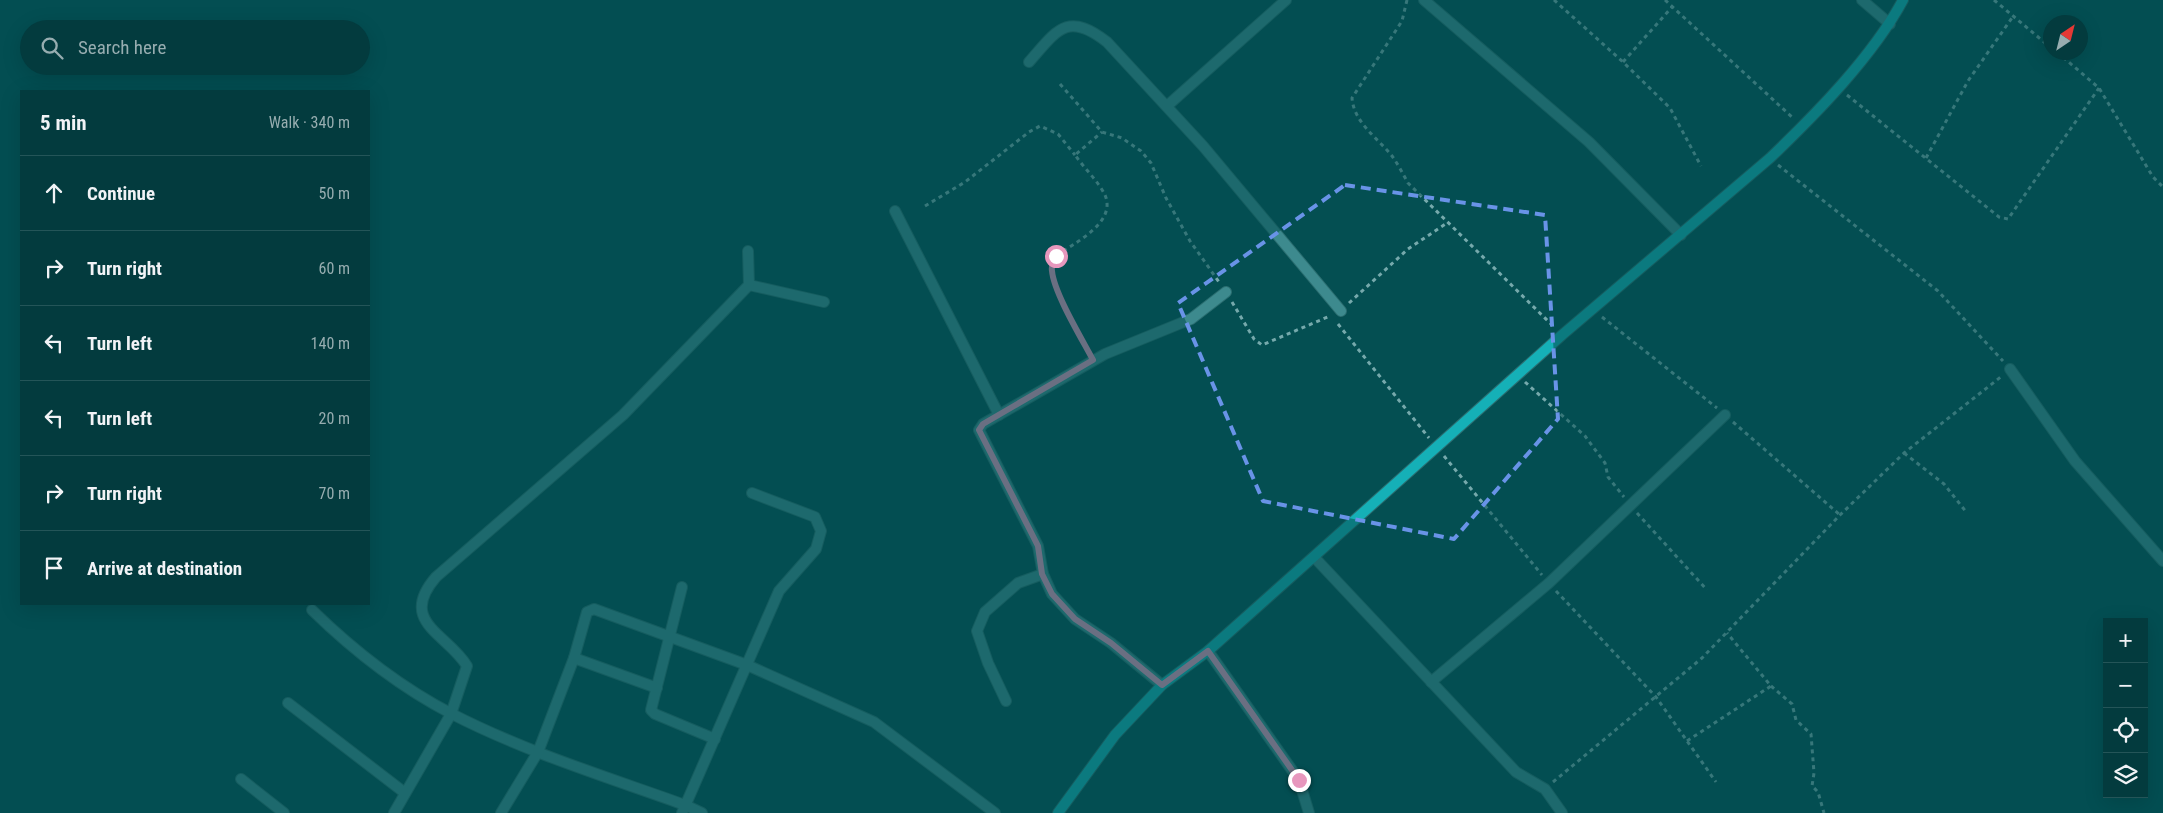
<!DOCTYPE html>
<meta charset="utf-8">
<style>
:root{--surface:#033b3e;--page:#0d4245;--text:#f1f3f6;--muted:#97adb0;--line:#245558}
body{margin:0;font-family:"Roboto Condensed",sans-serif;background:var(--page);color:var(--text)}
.controls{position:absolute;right:15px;bottom:15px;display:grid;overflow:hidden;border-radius:0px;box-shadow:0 5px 20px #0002}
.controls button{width:45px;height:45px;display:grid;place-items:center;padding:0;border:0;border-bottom:1px solid var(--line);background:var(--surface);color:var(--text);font:25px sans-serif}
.compass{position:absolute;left:2043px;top:15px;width:45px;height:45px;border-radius:50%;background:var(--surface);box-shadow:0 5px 20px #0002;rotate:35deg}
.stop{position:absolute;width:15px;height:15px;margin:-11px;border:4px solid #e797bd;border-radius:50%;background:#fff}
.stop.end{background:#e797bd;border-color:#fff;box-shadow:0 1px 5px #0008}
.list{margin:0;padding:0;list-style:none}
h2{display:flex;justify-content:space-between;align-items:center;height:65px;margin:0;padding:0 20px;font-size:21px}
h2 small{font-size:16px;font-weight:400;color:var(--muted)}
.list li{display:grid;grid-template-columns:32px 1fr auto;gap:15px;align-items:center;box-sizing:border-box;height:75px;padding:0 20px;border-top:1px solid var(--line)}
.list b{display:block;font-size:19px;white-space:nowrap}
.list em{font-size:16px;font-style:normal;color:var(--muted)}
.icon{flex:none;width:28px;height:28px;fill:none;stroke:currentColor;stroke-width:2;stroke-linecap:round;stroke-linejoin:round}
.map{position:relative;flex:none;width:2163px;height:813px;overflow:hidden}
.search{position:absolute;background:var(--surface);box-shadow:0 5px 20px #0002;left:20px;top:20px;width:350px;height:55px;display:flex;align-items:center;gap:12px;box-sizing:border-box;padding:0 18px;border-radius:28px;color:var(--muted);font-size:19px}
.panel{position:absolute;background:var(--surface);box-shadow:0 5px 20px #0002;left:20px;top:90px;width:350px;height:515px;border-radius:0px}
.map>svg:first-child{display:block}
</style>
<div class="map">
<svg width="2163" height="813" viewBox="0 0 2163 813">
<rect width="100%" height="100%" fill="#044f52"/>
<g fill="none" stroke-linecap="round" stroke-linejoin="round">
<defs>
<g id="minor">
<path d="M1424 0 1589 142 1681 235"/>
<path d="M1862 0 1890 24"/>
<path d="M1029 62C1057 30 1067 11 1107 42L1203 146 1341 311"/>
<path d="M1167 106 1286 0"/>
<path d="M895 211 999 415"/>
<path d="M749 285 824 302"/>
<path d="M2010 369 2075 461 2163 561"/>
<path d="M1314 557 1516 772 1545 789 1562 813"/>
<path d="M682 587 651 710 655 714 715 739"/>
<path d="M312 610C354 651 400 687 452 714 526 752 607 777 685 805L702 813"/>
<path d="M1208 651 1299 780 1309 813"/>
<path d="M574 658 657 688"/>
<path d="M1431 682 1549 583 1725 415"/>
<path d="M1162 685 1111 643 1075 619 1052 594 1043 574 1038 546 979 430 983 424 1105 354 1191 319 1226 292"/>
<path d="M1006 701 988 663 977 631 985 612 1018 583 1043 574"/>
<path d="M288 703 405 793"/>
<path d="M241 779 284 813"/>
<path d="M394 813 451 714 467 666C448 634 397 622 436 577L623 415 749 285 748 251"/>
<path d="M501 813 538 752 574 658 587 612 594 609 747 665 874 722 995 813"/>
<path d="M682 813 779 591 816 549 821 531 815 517 752 493"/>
</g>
<path id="secondary" d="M1058 813 1115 735 1162 685 1208 651 1562 335 1770 158C1816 114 1873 56 1903 0"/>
</defs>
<!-- minor casing -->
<use href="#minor" stroke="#2b6e71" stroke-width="12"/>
<!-- secondary casing -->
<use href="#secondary" stroke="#2b6e71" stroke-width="12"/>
<!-- path -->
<g stroke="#76a9ac" stroke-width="3" stroke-dasharray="4 4" stroke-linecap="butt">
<path d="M1407 0 1402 21 1352 98C1354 123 1377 137 1392 156 1398 164 1403 174 1408 183L1554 327"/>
<path d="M1554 0 1623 62 1670 108 1701 166"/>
<path d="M1665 0 1793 118"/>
<path d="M1994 0 2050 47"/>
<path d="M2057 52 2099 88 2153 177 2163 187"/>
<path d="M1623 62 1672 7"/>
<path d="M1060 84 1102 132 1122 138 1141 151 1151 163 1166 198 1190 241 1219 282"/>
<path d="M1847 95 1999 217 2008 219 2099 88"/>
<path d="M1926 158 1968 81 2014 15"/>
<path d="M1778 165 1938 291 2003 361"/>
<path d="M925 206 965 182 1029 132 1040 126 1058 134 1075 155"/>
<path d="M1232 302 1254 339 1262 345 1330 316"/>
<path d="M1349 303 1408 249 1447 223"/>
<path d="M1602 317 1717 408"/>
<path d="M1338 324 1429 438"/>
<path d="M1088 350C1078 329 1054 293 1052 271 1051 265 1053 261 1056 256 1074 243 1117 223 1105 195 1098 181 1084 168 1075 155L1102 132"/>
<path d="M1525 382 1585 436 1605 463 1608 477 1624 497"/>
<path d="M1733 422 1840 515"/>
<path d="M1904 453 1944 484 1967 513"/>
<path d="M1444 456 1542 575"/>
<path d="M1637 513 1707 590"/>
<path d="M1556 591 1656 697 1716 782"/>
<path d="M1771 686 1792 704 1796 720 1811 734 1814 773 1812 786 1818 792 1824 813"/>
<path d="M1687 741 1771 686 1727 633"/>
<path d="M1553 782 1702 658 1840 515 1904 453 2002 376"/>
</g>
<!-- minor -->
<use href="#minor" stroke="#3d8a8e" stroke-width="10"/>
<!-- secondary -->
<use href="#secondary" stroke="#15b0b7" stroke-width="10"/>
</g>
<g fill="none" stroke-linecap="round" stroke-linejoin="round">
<!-- route -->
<path stroke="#e797bd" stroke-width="6" d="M1056 256C1053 261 1051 265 1052 271 1054 293 1082 339 1093 360L983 424 979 430 1038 546 1042 574 1052 594 1075 619 1111 643 1162 685 1208 651 1299 780"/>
</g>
<!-- marked area -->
<path d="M0 0H2163V813H0ZM1345 185 1545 215 1558 419 1454 539 1263 501 1178 303Z" fill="#044f52" fill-opacity=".55" fill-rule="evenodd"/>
<path fill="none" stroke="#6993e7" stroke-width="4" stroke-dasharray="10 6" stroke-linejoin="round" d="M1345 185 1545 215 1558 419 1454 539 1263 501 1178 303Z"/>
</svg>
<div class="controls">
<button>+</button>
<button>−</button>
<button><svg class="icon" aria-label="locate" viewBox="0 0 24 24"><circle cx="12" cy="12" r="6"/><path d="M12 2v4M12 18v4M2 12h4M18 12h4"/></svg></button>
<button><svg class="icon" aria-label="layers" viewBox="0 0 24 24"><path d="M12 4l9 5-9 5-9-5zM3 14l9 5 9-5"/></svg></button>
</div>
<svg class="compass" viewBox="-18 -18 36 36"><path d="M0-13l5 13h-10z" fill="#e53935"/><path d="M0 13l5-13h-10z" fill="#97adb0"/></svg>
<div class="stop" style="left:1056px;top:256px"></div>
<div class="stop end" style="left:1299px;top:780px"></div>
<div class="search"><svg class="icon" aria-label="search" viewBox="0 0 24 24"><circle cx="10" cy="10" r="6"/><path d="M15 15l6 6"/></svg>Search here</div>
<section class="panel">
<h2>5 min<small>Walk · 340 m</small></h2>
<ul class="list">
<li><svg class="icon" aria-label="ahead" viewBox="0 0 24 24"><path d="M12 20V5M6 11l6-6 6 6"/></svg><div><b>Continue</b></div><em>50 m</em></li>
<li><svg class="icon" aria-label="right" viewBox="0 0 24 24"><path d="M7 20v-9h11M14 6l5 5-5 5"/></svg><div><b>Turn right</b></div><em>60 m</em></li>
<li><svg class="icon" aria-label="left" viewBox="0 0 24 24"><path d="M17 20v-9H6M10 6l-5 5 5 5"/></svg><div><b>Turn left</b></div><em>140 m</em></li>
<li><svg class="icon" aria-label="left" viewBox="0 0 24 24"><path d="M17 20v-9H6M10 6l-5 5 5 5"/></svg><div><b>Turn left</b></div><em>20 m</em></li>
<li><svg class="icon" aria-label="right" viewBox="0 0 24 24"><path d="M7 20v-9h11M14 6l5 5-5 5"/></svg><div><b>Turn right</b></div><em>70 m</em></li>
<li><svg class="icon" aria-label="arrive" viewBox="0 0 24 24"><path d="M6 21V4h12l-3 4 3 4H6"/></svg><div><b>Arrive at destination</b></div></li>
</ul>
</section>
</div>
